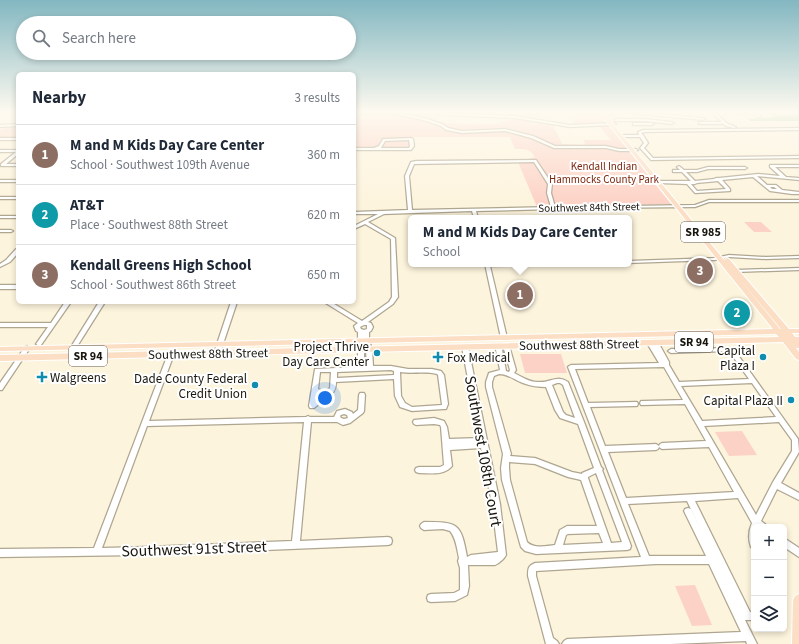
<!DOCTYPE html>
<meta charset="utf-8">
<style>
:root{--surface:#fff;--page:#f6f6f7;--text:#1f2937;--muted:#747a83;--line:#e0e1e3;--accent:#0f8cae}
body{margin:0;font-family:"Source Sans 3",sans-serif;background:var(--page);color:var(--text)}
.controls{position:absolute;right:12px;bottom:12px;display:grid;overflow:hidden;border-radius:6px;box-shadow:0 2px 6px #0003}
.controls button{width:36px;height:36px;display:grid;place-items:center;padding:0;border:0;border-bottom:1px solid var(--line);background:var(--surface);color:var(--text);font:20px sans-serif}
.you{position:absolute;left:325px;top:398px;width:14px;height:14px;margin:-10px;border:3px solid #fff;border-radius:50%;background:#1a73e8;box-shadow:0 0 0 6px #1a73e833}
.badge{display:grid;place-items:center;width:26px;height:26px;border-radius:50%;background:var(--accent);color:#fff;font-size:13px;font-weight:700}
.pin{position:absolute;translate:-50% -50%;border:2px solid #fff;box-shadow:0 1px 4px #0006}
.popup{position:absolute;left:408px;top:215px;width:224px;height:52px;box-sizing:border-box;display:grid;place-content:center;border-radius:6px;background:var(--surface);filter:drop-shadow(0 1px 3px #0005);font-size:13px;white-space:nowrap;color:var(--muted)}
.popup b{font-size:15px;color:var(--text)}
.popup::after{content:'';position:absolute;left:50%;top:100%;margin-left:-8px;border:8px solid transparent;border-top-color:var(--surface)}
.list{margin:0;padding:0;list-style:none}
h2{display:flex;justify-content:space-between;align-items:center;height:52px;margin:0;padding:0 16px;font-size:17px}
h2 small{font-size:13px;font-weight:400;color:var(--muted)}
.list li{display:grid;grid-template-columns:26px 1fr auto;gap:12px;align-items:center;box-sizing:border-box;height:60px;padding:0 16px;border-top:1px solid var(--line)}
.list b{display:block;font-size:15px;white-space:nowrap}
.list p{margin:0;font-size:13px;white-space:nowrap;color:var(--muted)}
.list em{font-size:13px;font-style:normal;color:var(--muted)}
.icon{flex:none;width:22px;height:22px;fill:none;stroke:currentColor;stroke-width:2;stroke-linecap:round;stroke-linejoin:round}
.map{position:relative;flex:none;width:799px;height:644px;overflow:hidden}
.search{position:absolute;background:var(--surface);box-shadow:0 2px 6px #0003;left:16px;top:16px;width:340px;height:44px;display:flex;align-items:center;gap:10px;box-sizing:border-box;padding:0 14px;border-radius:22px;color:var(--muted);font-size:15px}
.panel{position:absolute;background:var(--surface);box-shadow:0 2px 6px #0003;left:16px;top:72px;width:340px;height:232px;border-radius:6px}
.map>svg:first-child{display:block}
</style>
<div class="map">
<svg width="799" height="644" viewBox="0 0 799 644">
<rect width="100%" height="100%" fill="#fdf4dd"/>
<!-- green -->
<g fill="#fdd2c6">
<path d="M354 113H440L438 122C461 123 497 130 516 116L511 113H542L537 120 552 123 562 144 585 145 584 140H611L598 125 574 126 573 122 579 113H599L671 204 537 207 518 162 535 157C530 148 524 149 515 149L510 137H412L413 148H406L407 151H357L356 176H354Z"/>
<path d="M10 126H18V138H0V130Z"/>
<path d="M744 222H761L772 232H754Z"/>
<path d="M520 354H561L567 373H525Z"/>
<path d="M742 431 757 455 729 456 715 432Z"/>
<path d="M695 585 712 625 692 626 675 586Z"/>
</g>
<!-- water -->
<path fill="#8bbc87" d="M770 113 799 114V121H750L748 119 774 117Z"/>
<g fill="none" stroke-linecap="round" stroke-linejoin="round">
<defs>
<g id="minor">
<path d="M390 113H398L424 118 442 124 448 128 462 131 505 129 533 136 555 146H606L619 149H636L638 150 636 151H619L606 148H554L531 138 505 131 462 133 446 130 441 126 423 120Z"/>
<path d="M440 113 515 116 570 125 614 123 616 124 614 125 570 127 515 118 441 115H440Z"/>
<path d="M601 113H613L612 114Z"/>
<path d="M631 113H647L703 118 705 119 703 120Z"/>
<path d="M712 113H715L728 124 736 127 734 128 726 126 722 123 721 124H699V122H722Z"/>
<path d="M727 113H747L746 114Z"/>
<path d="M753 113H757L761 116 758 117Z"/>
<path d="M616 119H645L672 122 674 123 672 124 645 121H615V119Z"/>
<path d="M634 123H652L654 124 652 125H633V123Z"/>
<path d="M18 124V126L0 127V125Z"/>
<path d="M799 128V130L644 132 641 133 643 135 648 143 644 148 653 158 799 156V158L652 160H651L640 148 644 143 640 137H624L622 136 624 135H639L638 132 643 130Z"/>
<rect x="0" y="138" width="18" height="2"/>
<path d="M411 138 413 139 414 146 411 150H354V148H374L379 146 383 139H384ZM409 140 410 146 409 148H381L385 141Z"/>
<path d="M0 150H18V154L6 164H18V166H1V164L16 152H0Z"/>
<path d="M536 160 552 184 551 193 555 207 695 205 709 200H799V202H709L695 207 595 208 476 211 478 218H474L472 211 384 214 368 222 395 238 398 297 393 304 368 322 371 323 373 327 371 331 369 332V341L372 349 373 366H391L408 369H432L441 371 444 375 448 404 446 409H444L412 411 400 407 395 396 394 379 336 382C336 389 334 394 327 397L314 408H310L309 406 315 369 358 367V332L356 331 354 326 358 323 324 302H331L362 321 389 302 392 297 391 239 365 224 354 229V226L378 214H354V212L408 210 405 176 411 162 416 161ZM534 162 548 184 547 193 551 207 412 210 409 176 414 164ZM364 325H367V329L364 330 361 329 360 327ZM364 343 366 349 367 367H364ZM391 370 394 371V375L337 378V372ZM320 372H331L330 388 325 392 318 389ZM400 372C412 374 425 371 437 374L438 375 442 405 412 407 405 403 401 396ZM317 393 321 395 316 399Z"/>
<path d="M770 165H799V167H775L786 177 799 178V180L757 176 767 185H776L782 190 799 192V194H792L770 191 753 177 722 180 730 189V191L696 193H695L687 184 658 183 656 182 658 181H691L682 172H673V170H680L677 167 679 166 684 170H697L708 167H745L747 168 745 169H708L697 172H686L695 181 714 179 716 178H719L758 174 780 176 770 167ZM718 181 726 189 697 191 691 184H695L697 183ZM770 187H774L777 189H772Z"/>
<rect x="0" y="180" width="18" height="2"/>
<rect x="0" y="197" width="18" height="2"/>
<rect x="0" y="216" width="18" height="2"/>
<path d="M0 230H11L13 231 11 232H0Z"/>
<path d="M16 249H18V253L10 262 0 267V264L6 260Z"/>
<path d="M729 255 766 257 799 256V258L766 259 729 257 715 260 629 263V261L715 258Z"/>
<path d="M485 264H559L557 265 490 266 507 338 506 339H502L501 338Z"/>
<path d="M799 268V270L736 272 734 271 736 270Z"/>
<rect x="0" y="285" width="18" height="4"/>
<path d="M65 302H71L41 345 39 346 36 344 48 327H0V323H51Z"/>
<path d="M99 302H105L76 348H72L71 347Z"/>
<path d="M231 302H237L220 353 219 354H215L214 353Z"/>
<path d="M655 340 658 342 669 362V365L679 382 749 379 729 351 671 353 668 351 671 349 733 348 798 439 799 452 781 483 799 493V500L777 489 761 521 765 524 766 527H754V548L751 547C748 539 749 530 752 523L738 498 695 501 750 612H754V620H745L757 644H747L746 641 671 644H562L564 641 567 639 741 632 709 564H656L536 571V576L553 638 557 641 559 644H546L528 576C528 569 528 566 535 563L641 557 568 367 569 366 571 365 659 363 647 343 648 342H652ZM664 367 683 400 643 401H641L640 403 641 405H643L685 404 706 441 662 443 660 444 659 446 656 444 605 446 590 407 635 406H637L638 404 637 402H635L588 403 575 369ZM752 383 776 417 702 421 681 386ZM779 422 792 440V451L773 482 756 515 704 426ZM659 447 662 449 709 447 734 492 626 498 608 452 656 450 658 449ZM687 501 703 534 691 509 688 508 685 509 684 511 706 556H649L628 504Z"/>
<path d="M500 344 503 346 502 350 506 371 509 372 510 370 504 349 507 345 509 344 512 346 510 349 516 370 514 373C522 377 529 382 538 382 551 383 557 374 568 382L584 422 601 467 603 469 602 470 631 546 630 549 627 550 536 554 525 551 521 547 502 480 501 468 503 454 486 387V382L489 373 500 370 496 350 498 345ZM499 374C508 374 515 380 523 383 531 386 538 387 546 387L555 410 560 418 578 424 594 468 582 473V474L572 472 535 458 510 456 511 454 492 387V382L494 376ZM557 383H560L563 385 575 418 566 415 563 412 552 385ZM509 462 535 464 568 477 581 480 597 526H567L560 530 555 545C546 546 534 549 527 542L510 480 509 468ZM596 473 622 542 611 543 588 478V477ZM599 533 603 543 563 545 566 535 568 534Z"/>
<path d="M465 345 468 347 500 504 506 555C504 559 499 563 495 565H468L469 586 467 595 455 601 431 602 428 601 427 598 428 595 431 594 454 593 460 590V568L458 561 459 558C457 549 456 538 450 531L443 529 424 530 421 528 420 526 421 524 424 522C458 522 461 523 467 557L471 555 498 552 492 504 481 448 450 450 452 466C444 476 430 473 419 473L416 472 415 470 416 468 419 467H440L444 465 441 427 440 425 434 424 416 425 414 424 413 422 414 420 434 418 444 421 447 427 449 439 479 438 462 347Z"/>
<path d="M27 346 30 348 2 390H0V383L25 347Z"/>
<path d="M171 352 174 354 149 421 306 417 308 416 310 417H334L337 411 345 409 352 412 353 414 358 410 359 395 360 393H364L365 395 364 411 363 413 350 423 343 425 337 422H311L300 541 388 537 391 538 392 541 391 544 388 545 143 555 0 557V549L94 548 168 354ZM344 414 347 415 348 418 344 419 341 418 340 416 341 415ZM304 422 292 541 143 547 102 548 147 426Z"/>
<path d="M784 538 799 548V557L784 547Z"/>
</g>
<g id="major">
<path d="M600 113H604L724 260 727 258 729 259 789 329H799V333H792L795 337H799V348H796L791 342 799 352V360L796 359 783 342 0 361V355L779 337 776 334 0 351V347L773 329ZM738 277 781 329H780Z"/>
<path d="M799 594V644H792L793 600 795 596Z"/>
</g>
</defs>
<!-- minor casing -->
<use href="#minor" stroke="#afa691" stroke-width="2.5"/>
<!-- major casing -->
<use href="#major" stroke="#fff" stroke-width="2"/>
<!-- minor -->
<use href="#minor" fill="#fff" fill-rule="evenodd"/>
<!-- major -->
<use href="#major" fill="#fbdec4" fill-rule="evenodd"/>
</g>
<!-- sky -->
<linearGradient id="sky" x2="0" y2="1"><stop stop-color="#83b7c1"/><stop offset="0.55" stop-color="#fefaf0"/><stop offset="1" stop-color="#fefaf0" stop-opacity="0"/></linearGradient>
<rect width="799" height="204" fill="url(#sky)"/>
<!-- markers -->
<g fill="#0f8cae" stroke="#fff" stroke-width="1.5">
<circle cx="377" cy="353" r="4"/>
<path d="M436 351h4v4h4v4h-4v4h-4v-4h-4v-4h4z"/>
<circle cx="763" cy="357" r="4"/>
<path d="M40 371h4v4h4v4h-4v4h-4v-4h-4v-4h4z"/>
<circle cx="255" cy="385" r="4"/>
<circle cx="791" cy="400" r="4"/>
</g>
<g text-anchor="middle" stroke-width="4" stroke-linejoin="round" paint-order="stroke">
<!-- far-park labels -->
<g font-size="11" fill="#7a260d" stroke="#fff">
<text x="604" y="170">Kendall Indian<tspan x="604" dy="13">Hammocks County Park</tspan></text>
</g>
<!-- far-street labels -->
<g font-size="11" fill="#19160e" stroke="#fff">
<text transform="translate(589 207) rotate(-1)" y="4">Southwest 84th Street</text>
</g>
<!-- shield labels -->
<g fill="#fff" stroke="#5e5c56" stroke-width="1">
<rect x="681" y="222" width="44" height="20" rx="3"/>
<rect x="675" y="332" width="38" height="20" rx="3"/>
<rect x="69" y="346" width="38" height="20" rx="3"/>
</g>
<g font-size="12" font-weight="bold" fill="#19160e">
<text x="703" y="236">SR 985</text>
<text x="694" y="346">SR 94</text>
<text x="88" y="360">SR 94</text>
</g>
<!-- street labels -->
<g font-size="13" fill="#19160e" stroke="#fff">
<text transform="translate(579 344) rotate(-1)" y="5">Southwest 88th Street</text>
<text transform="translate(208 353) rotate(-1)" y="5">Southwest 88th Street</text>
</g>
<!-- poi labels -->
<g font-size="13" fill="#19160e" stroke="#fff" text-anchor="end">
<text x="369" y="351">Project Thrive<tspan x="369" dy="15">Day Care Center</tspan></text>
<text x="755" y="355">Capital<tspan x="755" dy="15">Plaza I</tspan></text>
<text x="447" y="362" text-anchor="start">Fox Medical</text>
<text x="50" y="382" text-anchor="start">Walgreens</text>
<text x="247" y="383">Dade County Federal<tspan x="247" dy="15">Credit Union</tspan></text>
<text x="783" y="405">Capital Plaza II</text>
</g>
<!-- near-street labels -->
<g font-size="16" fill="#19160e" stroke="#fff">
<text transform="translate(484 451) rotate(80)" y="6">Southwest 108th Court</text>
<text transform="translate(194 548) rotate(-2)" y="6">Southwest 91st Street</text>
</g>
</g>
</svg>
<div class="controls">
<button>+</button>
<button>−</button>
<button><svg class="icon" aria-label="layers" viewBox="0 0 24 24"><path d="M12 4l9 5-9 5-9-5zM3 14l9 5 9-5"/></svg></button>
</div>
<div class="you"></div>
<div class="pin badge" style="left:520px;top:295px;background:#8d6e63">1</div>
<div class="popup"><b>M and M Kids Day Care Center</b>School</div>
<div class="pin badge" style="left:737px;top:313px;background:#0f9aa8">2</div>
<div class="pin badge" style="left:700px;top:271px;background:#8d6e63">3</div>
<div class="search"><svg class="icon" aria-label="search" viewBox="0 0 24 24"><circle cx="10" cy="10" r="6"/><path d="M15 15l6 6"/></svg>Search here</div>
<section class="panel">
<h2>Nearby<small>3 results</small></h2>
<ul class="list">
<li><span class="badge" style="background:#8d6e63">1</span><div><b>M and M Kids Day Care Center</b><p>School · Southwest 109th Avenue</p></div><em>360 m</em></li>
<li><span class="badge" style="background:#0f9aa8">2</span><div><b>AT&amp;T</b><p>Place · Southwest 88th Street</p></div><em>620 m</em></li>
<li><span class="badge" style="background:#8d6e63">3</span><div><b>Kendall Greens High School</b><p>School · Southwest 86th Street</p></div><em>650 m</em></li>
</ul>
</section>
</div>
